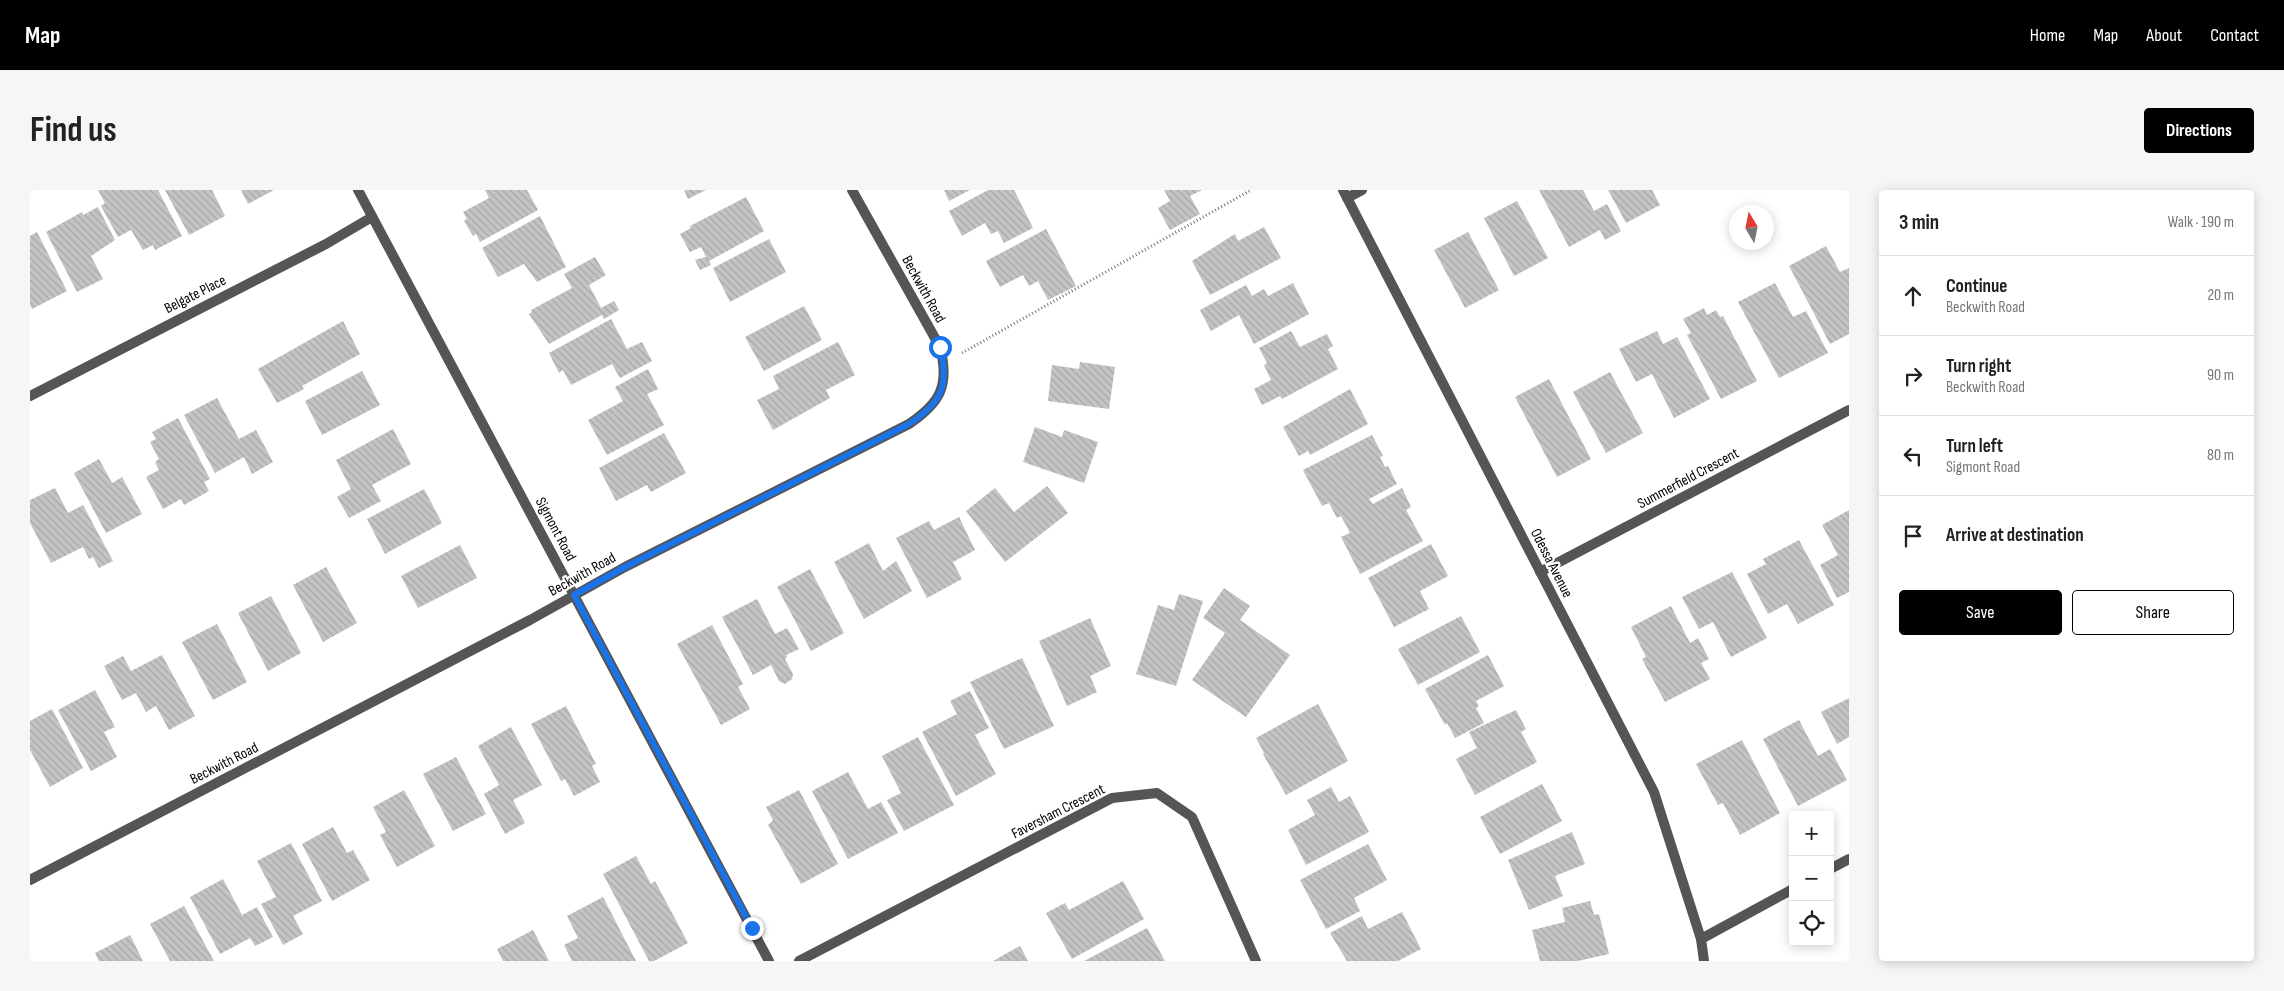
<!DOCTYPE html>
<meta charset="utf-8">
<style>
:root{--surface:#fff;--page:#f6f6f6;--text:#222;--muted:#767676;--line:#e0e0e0;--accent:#000}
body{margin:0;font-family:"Sofia Sans Condensed",sans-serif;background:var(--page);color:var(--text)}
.controls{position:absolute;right:15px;bottom:15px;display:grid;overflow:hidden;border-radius:5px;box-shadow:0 2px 12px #0003}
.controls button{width:45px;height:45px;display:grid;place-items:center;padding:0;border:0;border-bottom:1px solid var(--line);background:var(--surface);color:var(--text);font:25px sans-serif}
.compass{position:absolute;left:1699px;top:15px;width:45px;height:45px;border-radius:50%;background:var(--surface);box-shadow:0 2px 12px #0003;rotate:350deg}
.stop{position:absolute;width:15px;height:15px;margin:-11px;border:4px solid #1a73e8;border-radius:50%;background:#fff}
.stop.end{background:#1a73e8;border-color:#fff;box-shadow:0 1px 5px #0008}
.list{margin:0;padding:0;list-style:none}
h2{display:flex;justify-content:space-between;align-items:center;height:65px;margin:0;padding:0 20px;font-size:21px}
h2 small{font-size:16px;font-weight:400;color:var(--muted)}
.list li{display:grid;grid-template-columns:32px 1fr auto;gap:15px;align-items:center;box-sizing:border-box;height:80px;padding:0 20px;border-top:1px solid var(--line)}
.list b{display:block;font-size:19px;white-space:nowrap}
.list p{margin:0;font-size:16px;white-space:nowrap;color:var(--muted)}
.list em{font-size:16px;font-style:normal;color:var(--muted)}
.actions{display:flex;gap:10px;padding:15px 20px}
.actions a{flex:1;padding:11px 0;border:1px solid var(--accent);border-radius:5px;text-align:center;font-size:18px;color:var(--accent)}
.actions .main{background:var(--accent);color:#fff}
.icon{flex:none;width:28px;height:28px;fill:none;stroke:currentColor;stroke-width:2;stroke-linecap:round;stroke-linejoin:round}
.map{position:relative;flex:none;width:1819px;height:771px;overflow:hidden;border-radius:5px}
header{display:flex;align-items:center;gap:30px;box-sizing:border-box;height:70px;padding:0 25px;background:var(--accent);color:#fff}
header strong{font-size:24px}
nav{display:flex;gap:28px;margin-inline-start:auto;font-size:18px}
.intro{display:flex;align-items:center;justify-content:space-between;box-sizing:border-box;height:120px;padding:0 30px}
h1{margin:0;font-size:35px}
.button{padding:12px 22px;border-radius:5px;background:var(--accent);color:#fff;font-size:18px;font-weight:700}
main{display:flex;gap:30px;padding:0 30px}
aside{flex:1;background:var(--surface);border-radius:5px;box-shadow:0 2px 12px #0003}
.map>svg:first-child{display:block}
</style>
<header>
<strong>Map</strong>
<nav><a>Home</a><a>Map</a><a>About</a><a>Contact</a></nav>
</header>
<div class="intro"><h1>Find us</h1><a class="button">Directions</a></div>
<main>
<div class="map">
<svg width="1819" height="771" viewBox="0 0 1819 771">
<defs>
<pattern id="building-back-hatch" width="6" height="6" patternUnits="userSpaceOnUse" patternTransform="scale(1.25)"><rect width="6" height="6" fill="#c4c4c4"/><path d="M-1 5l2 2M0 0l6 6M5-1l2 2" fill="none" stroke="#a7a7a7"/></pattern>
</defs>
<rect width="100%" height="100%" fill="#fff"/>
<!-- building -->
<g fill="url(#building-back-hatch)">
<path d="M68 0H128L152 46 125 60 123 55 113 60 101 40 88 47 71 16 75 13Z"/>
<path d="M135 0H182L195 26 159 45Z"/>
<path d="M211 0H244L218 14Z"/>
<path d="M455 0H497L508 20 450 52 446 44 443 46 434 31 437 29 433 22 459 8Z"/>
<path d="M654 0H676L658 9Z"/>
<path d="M914 0H940L919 11Z"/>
<path d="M958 0H984L1003 38 974 53 968 41 961 44 955 33 932 46 919 21Z"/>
<path d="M1134 0H1172L1160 6 1170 24 1140 40 1128 18 1140 11Z"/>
<path d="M1509 0H1553L1564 21 1577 14 1591 41 1575 50 1570 40 1539 57Z"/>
<path d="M1578 0H1622L1630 15 1596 33Z"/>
<path d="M716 7 734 41 679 71 681 75 670 80 665 70 676 67 671 57 660 62 650 44 661 38 660 36Z"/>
<path d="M1487 11 1518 68 1484 86 1454 28Z"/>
<path d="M68 17 85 50 61 66 73 89 47 102 16 42 52 22 53 25Z"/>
<path d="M510 26 536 77 507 92 494 74 468 87 452 58Z"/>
<path d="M1234 37 1251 68 1180 105 1162 71 1205 44 1208 51Z"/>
<path d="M1016 39 1046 96 1018 110 1008 91 999 96 993 85 970 97 956 71Z"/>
<path d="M7 42 37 101 2 119 0 114V46Z"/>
<path d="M1438 42 1469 100 1435 118 1404 60Z"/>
<path d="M739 49 756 82 700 112 683 78Z"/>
<path d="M1796 56 1810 82 1819 78V144L1800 154 1759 76Z"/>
<path d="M565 67 576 85 559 95 571 118 584 111 589 120 574 129 572 125 519 154 499 124 502 122 501 120 542 98 534 84Z"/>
<path d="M1263 93 1279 124 1224 154 1209 125 1181 141 1170 120 1216 95 1222 106 1234 99 1238 106Z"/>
<path d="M1745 93 1763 127 1776 121 1798 163 1749 188 1708 112Z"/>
<path d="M774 116 792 150 734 181 715 147Z"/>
<path d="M1674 118 1677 125 1686 120 1690 127 1693 126 1727 191 1691 209 1657 145 1661 143 1653 129Z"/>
<path d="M581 129 597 159 612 152 622 171 590 188 582 174 541 195 533 180 529 183 519 163Z"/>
<path d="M313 131 330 164 272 196 274 199 247 213 228 179Z"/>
<path d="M1261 141 1270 157 1297 144 1303 156 1298 159 1308 179 1252 209 1250 206 1232 215 1224 199 1241 190 1234 175 1237 173 1229 158Z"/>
<path d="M1627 141 1633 154 1647 147 1680 209 1644 228 1622 184 1606 192 1589 159Z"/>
<path d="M808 152 825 185 796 200 800 208 743 240 727 210 749 199 743 186Z"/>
<path d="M1050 172 1085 177 1079 219 1018 211 1022 175 1049 179Z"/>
<path d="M618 179 628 199 617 204 634 235 577 265 558 230 593 211 585 197Z"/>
<path d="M332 181 350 215 292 245 275 211Z"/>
<path d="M1580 182 1613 243 1576 263 1543 202Z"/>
<path d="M1519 189 1561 269 1527 287 1485 207Z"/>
<path d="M1320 199 1338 234 1280 265 1278 261 1269 266 1253 237Z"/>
<path d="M187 208 209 249 226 240 243 272 222 284 214 267 185 283 154 225Z"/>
<path d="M148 228 180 289 174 292 179 301 154 315 151 309 133 319 116 287 129 280 125 272 129 269 120 252 126 249 122 242Z"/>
<path d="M1005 237 1032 247 1034 240 1068 252 1054 293 993 272Z"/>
<path d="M363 239 381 274 342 295 351 311 319 328 307 307 321 299 306 270Z"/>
<path d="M634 243 656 283 621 302 617 295 586 311 569 278Z"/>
<path d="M1342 245 1353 266 1350 267 1355 277 1358 276 1367 294 1339 309 1341 312 1343 314 1372 298 1381 317 1376 320 1393 351 1330 384 1311 347 1320 343 1311 326 1307 328 1299 313 1292 316 1273 280Z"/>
<path d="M69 269 82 293 92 287 112 324 76 343 44 283Z"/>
<path d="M1017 296 1038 323 975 372 936 321 965 298 984 322Z"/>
<path d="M25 298 38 323 53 315 83 371 69 378 63 367 59 369 53 357 21 373 0 333V310Z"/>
<path d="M394 299 412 333 355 364 337 329Z"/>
<path d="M1819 320V402L1807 408 1790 375 1808 365 1792 335Z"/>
<path d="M929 327 945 360 923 372 932 389 897 408 866 348 899 331 904 340Z"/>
<path d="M1769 350 1804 415 1768 434 1757 414 1738 424 1717 384 1736 374 1733 369Z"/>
<path d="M839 353 853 381 866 371 882 401 834 429 804 372Z"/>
<path d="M1401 354 1418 386 1390 401 1399 419 1364 437 1338 388Z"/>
<path d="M430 355 447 388 388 418 371 386Z"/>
<path d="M296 377 327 433 293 452 263 395Z"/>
<path d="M780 379 814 443 781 461 747 397Z"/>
<path d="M1702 382 1737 448 1701 467 1683 432 1669 439 1652 407Z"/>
<path d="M1194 398 1220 416 1210 430 1260 465 1216 527 1162 490 1195 443 1173 428Z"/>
<path d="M1149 404 1173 411 1146 496 1106 484 1128 415 1144 420Z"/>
<path d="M241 406 271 463 238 481 208 423Z"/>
<path d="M727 409 745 444 757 438 769 459 756 465 757 467 755 469 763 484 762 489 755 494 749 491 741 475 723 485 692 427Z"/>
<path d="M1641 416 1660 453 1668 448 1679 469 1671 473 1680 489 1635 512 1612 469 1616 467 1601 437Z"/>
<path d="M1431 426 1450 462 1388 495 1368 459Z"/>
<path d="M1060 428 1081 476 1060 486 1067 502 1037 516 1009 451Z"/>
<path d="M187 434 217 492 183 510 152 452Z"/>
<path d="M682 435 713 494 708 497 720 519 691 535 647 454Z"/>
<path d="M132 465 165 526 139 540 126 516 116 522 106 503 92 510 74 476 93 466 101 481Z"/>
<path d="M1458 465 1474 496 1446 511 1449 516 1446 518 1454 533 1425 548 1417 533 1415 535 1395 499Z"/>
<path d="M992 468 1024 536 974 559 940 492Z"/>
<path d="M65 500 85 537 74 542 87 567 61 581 28 520Z"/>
<path d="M940 501 959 538 945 545 966 584 926 606 892 542 927 524 920 511Z"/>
<path d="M1819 508V547L1807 554 1791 522Z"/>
<path d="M1288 514 1318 571 1256 605 1233 564 1234 563 1226 548Z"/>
<path d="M536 516 566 574 562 576 570 592 544 606 535 589 531 591 501 534Z"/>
<path d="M22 519 53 578 20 597 0 560V531Z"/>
<path d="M1486 520 1496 539 1491 542 1507 572 1445 605 1426 569 1447 558 1439 542Z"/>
<path d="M1769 530 1788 566 1800 559 1817 590 1768 616 1733 549Z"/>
<path d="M481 537 512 595 483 610 495 633 475 644 454 604 469 595 448 556Z"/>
<path d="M888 547 924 615 874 641 857 610 871 603 852 566Z"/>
<path d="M1712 550 1750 623 1710 645 1693 613 1688 615 1666 574Z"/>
<path d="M426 567 456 624 423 641 393 584Z"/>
<path d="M818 582 838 619 851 612 868 643 818 669 782 601Z"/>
<path d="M1512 594 1532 631 1470 664 1450 627Z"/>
<path d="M1301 597 1309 612 1320 606 1339 642 1276 675 1258 640 1285 625 1277 610Z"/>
<path d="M374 600 405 656 367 677 350 645 356 642 343 617Z"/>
<path d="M769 600 808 674 771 694 738 635 743 630 736 617Z"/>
<path d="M303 637 317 663 323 660 340 690 302 711 272 654Z"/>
<path d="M1542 642 1555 674 1525 686 1533 706 1499 720 1478 670Z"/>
<path d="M261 653 292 711 263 726 273 744 253 755 231 714 246 707 227 671Z"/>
<path d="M1338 654 1357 690 1324 708 1330 721 1296 739 1270 690Z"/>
<path d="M606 666 621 694 625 691 658 753 624 771H619L573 684Z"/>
<path d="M193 689 212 725 227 717 243 747 225 756 220 748 190 764 160 707Z"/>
<path d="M1093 691 1114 729 1042 769 1016 723 1035 713 1039 720Z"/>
<path d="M573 707 606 771H542L534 755 548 748 537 726Z"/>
<path d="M1560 711 1564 725 1569 724 1579 764 1548 771H1510L1502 740 1535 732 1532 718Z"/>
<path d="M154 716 184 771H140L120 734Z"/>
<path d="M1372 722 1391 759 1368 771H1317L1300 743 1332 726 1338 739Z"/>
<path d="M1117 738 1135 771H1054Z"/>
<path d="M503 740 519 771H473L467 759Z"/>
<path d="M100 745 113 771H69L65 763Z"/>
<path d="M990 756 998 771H963Z"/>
</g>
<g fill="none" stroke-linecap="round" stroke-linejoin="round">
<!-- path -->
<path stroke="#777" stroke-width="3" stroke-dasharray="1 2.5" stroke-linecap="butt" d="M932 163 1221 0"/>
<!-- minor -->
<g stroke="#555" stroke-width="10">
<path d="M328 0 739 771"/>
<path d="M1313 0 1624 602 1671 749 1674 771"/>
<path d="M1317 8 1332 0"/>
<path d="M0 206 296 54 342 27"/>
<path d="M1510 382 1819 220"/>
<path d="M1800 679 1819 669"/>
<path d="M0 690 500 430 595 377 879 234C910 213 920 196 910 157L822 0"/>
<path d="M1671 749 1763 699"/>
<path d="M769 771 1082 608 1127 603 1162 627 1226 771"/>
</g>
</g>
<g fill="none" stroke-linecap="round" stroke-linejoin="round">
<!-- route -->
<path stroke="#1a73e8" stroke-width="6" d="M722 738 544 405 595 377 879 234C911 213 920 196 910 157"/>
</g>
<g text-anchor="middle" stroke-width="4.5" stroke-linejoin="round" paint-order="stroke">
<!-- street labels -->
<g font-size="15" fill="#000" stroke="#fff">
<text transform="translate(894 99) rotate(61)" y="5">Beckwith Road</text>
<text transform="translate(165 104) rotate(-27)" y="5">Belgate Place</text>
<text transform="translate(1658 288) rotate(-28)" y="5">Summerfield Crescent</text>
<text transform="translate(526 339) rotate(62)" y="5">Sigmont Road</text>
<text transform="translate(1522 373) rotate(63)" y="5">Odessa Avenue</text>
<text transform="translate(552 384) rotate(-29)" y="5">Beckwith Road</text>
<text transform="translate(194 573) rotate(-27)" y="5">Beckwith Road</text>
<text transform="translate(1028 621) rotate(-27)" y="5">Faversham Crescent</text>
</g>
</g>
</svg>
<div class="controls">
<button>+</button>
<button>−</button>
<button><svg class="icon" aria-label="locate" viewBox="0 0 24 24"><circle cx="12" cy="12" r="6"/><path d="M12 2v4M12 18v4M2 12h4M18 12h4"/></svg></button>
</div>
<svg class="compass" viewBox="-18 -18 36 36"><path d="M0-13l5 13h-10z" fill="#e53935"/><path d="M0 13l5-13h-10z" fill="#767676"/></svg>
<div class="stop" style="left:910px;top:157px"></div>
<div class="stop end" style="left:722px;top:738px"></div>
</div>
<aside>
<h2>3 min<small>Walk · 190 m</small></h2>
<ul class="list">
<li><svg class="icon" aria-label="ahead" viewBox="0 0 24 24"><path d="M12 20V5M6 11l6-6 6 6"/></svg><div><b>Continue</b><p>Beckwith Road</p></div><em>20 m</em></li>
<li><svg class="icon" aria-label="right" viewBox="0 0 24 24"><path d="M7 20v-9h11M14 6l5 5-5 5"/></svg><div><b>Turn right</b><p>Beckwith Road</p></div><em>90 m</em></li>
<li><svg class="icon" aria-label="left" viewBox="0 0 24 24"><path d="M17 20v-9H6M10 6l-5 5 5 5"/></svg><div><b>Turn left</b><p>Sigmont Road</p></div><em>80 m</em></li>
<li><svg class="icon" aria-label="arrive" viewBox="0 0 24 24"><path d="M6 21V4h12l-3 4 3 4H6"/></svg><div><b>Arrive at destination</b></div></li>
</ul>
<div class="actions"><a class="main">Save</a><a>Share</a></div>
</aside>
</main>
